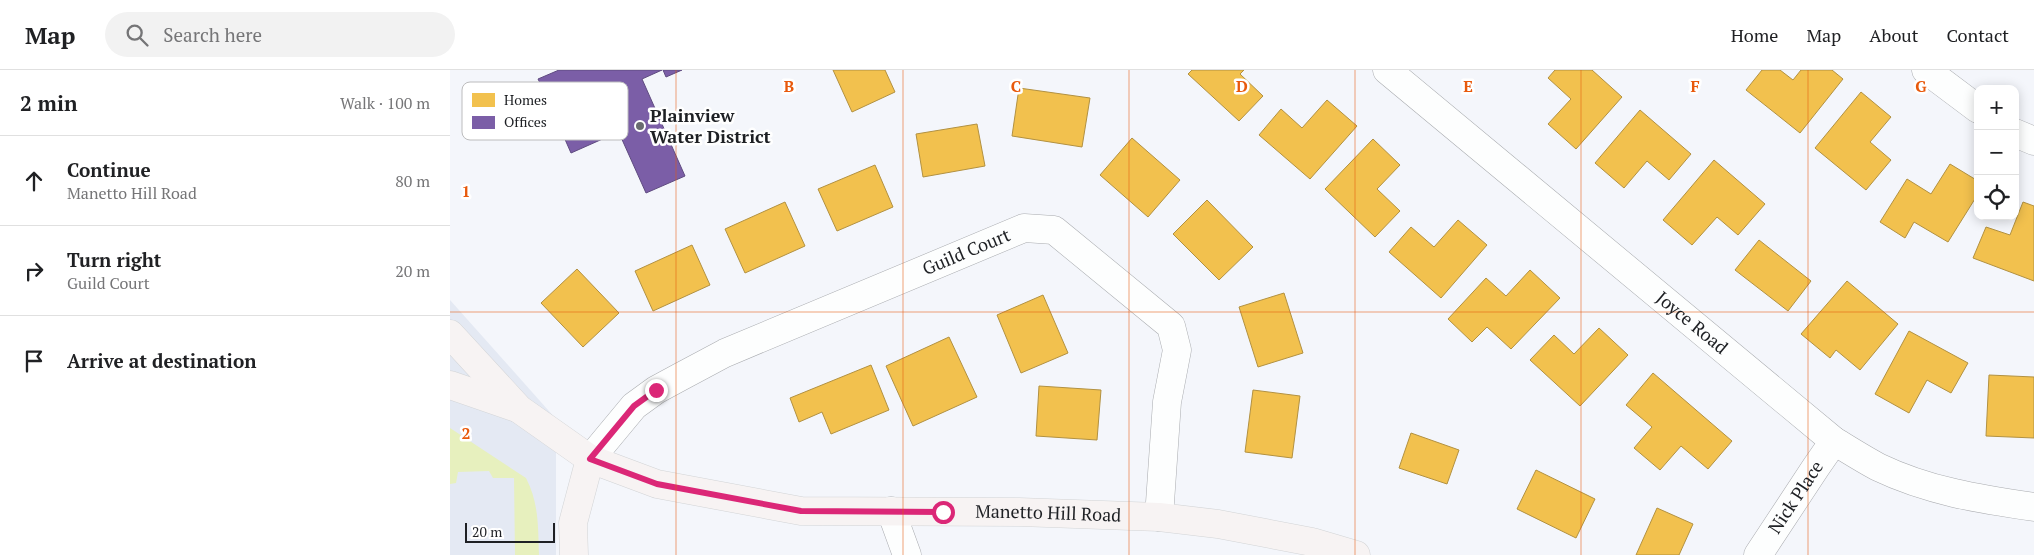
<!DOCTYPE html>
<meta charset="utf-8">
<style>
:root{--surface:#fff;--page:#f2f2f2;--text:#202124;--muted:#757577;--line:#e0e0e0}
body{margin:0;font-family:"PT Serif",serif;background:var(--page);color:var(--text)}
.controls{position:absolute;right:15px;top:15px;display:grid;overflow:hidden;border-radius:10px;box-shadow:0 2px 12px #0003}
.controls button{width:45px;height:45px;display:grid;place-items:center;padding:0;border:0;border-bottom:1px solid var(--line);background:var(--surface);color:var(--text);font:25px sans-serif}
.scale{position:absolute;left:15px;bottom:12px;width:90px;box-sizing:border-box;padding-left:5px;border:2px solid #1e2024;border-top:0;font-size:14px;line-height:18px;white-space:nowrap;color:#1e2024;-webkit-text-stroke:4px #fff;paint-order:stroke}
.stop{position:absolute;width:15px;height:15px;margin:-11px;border:4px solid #db2777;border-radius:50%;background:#fff}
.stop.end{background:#db2777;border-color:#fff;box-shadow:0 1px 5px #0008}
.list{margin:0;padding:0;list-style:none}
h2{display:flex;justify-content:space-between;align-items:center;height:65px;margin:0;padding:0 20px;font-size:21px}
h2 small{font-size:16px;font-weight:400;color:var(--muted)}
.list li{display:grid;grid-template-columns:32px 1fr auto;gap:15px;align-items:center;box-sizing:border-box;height:90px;padding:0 20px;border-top:1px solid var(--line)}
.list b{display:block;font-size:19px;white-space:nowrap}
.list p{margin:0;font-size:16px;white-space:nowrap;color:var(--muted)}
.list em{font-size:16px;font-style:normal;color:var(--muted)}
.icon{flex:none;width:28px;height:28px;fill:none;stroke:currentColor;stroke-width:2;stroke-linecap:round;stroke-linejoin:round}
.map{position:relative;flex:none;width:1584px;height:485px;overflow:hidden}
header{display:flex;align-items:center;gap:30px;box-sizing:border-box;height:70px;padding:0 25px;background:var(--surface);border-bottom:1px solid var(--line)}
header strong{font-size:24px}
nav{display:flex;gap:28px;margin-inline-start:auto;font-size:18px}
.search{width:350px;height:45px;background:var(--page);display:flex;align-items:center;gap:12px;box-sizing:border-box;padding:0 18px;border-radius:28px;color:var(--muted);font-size:19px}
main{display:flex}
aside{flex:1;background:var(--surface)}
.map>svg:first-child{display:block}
</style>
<header>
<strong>Map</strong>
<div class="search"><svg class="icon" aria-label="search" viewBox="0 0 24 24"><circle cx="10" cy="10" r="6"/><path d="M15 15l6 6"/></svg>Search here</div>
<nav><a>Home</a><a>Map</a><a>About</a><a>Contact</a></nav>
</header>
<main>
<aside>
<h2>2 min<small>Walk · 100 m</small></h2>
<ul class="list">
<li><svg class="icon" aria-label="ahead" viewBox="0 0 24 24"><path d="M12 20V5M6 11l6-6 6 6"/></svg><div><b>Continue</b><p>Manetto Hill Road</p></div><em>80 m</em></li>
<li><svg class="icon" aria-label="right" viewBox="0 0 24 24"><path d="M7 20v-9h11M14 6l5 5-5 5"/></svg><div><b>Turn right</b><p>Guild Court</p></div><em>20 m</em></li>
<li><svg class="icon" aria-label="arrive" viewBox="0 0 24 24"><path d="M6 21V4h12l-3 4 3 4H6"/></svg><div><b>Arrive at destination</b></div></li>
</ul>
</aside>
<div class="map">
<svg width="1584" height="485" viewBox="0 0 1584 485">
<rect width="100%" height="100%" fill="#f4f6fb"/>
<!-- built -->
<path fill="#e4e9f3" d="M0 230 106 349V485H0Z"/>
<!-- green -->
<path fill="#e7f0be" d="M0 358 76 408C89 433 88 457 89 485H65L64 408H43L39 401 8 402 6 413 0 414Z"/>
<!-- homes -->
<g fill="#f2c14e" stroke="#b29141">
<path d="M383 0H435L445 22 402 42Z"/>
<path d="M742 0H794L790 4 813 26 789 51 738 4Z"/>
<path d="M1105 0H1142L1172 27 1126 79 1098 54 1121 29 1098 8Z"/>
<path d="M1312 0H1330L1343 10 1351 0H1382L1393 9 1350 63 1296 20Z"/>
<path d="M569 18 640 28 632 77 562 66Z"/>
<path d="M1411 22 1441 47 1420 72 1441 90 1416 120 1365 78Z"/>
<path d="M877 30 907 56 860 109 809 65 831 39 852 58Z"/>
<path d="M1190 40 1241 84 1219 110 1197 91 1174 118 1145 93Z"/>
<path d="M527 54 535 96 473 107 466 64Z"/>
<path d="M682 68 730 110 698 147 650 105Z"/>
<path d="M923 69 950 95 927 119 950 141 925 167 875 119Z"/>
<path d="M1264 90 1315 134 1288 165 1267 147 1242 175 1213 150Z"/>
<path d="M1500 94 1528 111V124L1498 172 1464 152 1455 168 1430 152 1457 109 1481 124Z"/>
<path d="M425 95 443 137 387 161 368 119Z"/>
<path d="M757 130 803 177 769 210 723 164Z"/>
<path d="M335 132 355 176 295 203 275 159Z"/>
<path d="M1573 132 1584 136V211L1523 188 1536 157 1560 165Z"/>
<path d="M1008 150 1037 175 991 228 939 182 961 157 984 177Z"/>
<path d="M1309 170 1361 211 1338 241 1285 200Z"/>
<path d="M242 175 260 215 203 241 185 201Z"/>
<path d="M127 199 169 243 133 277 91 233Z"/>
<path d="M1080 200 1110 228 1061 279 1037 257 1022 272 998 249 1036 208 1056 226Z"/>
<path d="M1397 211 1448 254 1410 300 1386 280 1380 288 1351 264Z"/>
<path d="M834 223 853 283 808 297 789 237Z"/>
<path d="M593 225 618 283 571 303 547 245Z"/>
<path d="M1149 258 1178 285 1130 336 1080 290 1104 265 1124 284Z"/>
<path d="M1459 261 1518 293 1501 323 1477 310 1459 343 1425 324Z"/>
<path d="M499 267 527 327 463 356 436 296Z"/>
<path d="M421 295 439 340 381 364 372 342 349 352 340 328Z"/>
<path d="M1203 303 1282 371 1258 399 1231 376 1210 400 1184 378 1202 357 1176 335Z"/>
<path d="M1539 305 1584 307V368L1536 366Z"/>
<path d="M589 316 651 320 647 370 586 366Z"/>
<path d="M803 320 850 326 842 388 795 382Z"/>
<path d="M961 363 1009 380 997 414 949 398Z"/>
<path d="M1086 400 1145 429 1126 468 1067 439Z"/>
<path d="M1207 438 1243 454 1229 485H1186Z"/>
</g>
<!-- offices -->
<g fill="#7b5ea7" stroke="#5f4b80">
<path d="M109 0H212L192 9 235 106 196 123 157 36 145 41 157 67 121 83 103 42 96 45 84 18 91 15 88 9Z"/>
<path d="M213 0H232L216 7Z"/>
</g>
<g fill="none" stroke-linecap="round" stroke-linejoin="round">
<defs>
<g id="minor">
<path id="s1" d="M937 0 1384 371C1399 380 1413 389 1428 397 1478 421 1529 429 1584 437"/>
<path d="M1476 0 1528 39"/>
<path d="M1565 63 1584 71"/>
<path id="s2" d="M140 389 184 336 206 320 230 307 275 283 574 158 604 160 721 256 727 280 717 332 709 447"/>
<path d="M441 441 457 485"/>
<path id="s3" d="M1308 485 1366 397 1384 371"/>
</g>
<g id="major">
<path id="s4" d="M0 264 69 339 140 389 207 414 351 441 569 442 709 447 768 454 862 472 906 485"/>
<path d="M0 315 67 338"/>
<path d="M124 485 123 453 140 389"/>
</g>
</defs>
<!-- minor casing -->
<use href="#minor" stroke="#a9abaf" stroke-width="29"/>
<!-- major casing -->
<use href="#major" stroke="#d2d4d6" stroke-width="29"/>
<!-- minor -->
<use href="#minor" stroke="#fdfefe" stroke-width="28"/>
<!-- major -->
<use href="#major" stroke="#f7f3f3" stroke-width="28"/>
</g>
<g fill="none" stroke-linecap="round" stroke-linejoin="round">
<!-- route -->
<path stroke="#db2777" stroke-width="6" d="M206 320 184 336 140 389 207 414 351 441 493 442"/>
</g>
<!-- grid -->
<path fill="none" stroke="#e8590c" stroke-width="1" stroke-opacity="0.55" d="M226 0V485M453 0V485M679 0V485M905 0V485M1131 0V485M1358 0V485M0 242H1584"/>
<!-- markers -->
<circle fill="#696b6f" stroke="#fff" stroke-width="2" cx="190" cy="56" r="5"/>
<g text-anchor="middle" stroke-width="5" stroke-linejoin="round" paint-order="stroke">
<!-- poi labels -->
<g font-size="18" font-weight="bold" fill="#1e2024" stroke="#fff" text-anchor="start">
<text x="200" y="52">Plainview<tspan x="200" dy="21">Water District</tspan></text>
</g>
<!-- street labels -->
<g font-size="18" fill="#1e2024" stroke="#fff">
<text dy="6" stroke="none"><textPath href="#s2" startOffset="436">Guild Court</textPath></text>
<text dy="6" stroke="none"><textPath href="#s1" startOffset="396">Joyce Road</textPath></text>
<text dy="6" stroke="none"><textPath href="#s3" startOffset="69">Nick Place</textPath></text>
<text dy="6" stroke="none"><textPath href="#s4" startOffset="654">Manetto Hill Road</textPath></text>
</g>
</g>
<!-- legend -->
<rect x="12" y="12" width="166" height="58" rx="8" fill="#fff" stroke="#bcbcbd" stroke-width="1"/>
<rect x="22" y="23" width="23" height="14" fill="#f2c14e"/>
<rect x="22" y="46" width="23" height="13" fill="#7b5ea7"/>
<g font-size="14" fill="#1e2024">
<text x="54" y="35">Homes</text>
<text x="54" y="57">Offices</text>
</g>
<g font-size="16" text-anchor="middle" font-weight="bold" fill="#e8590c" stroke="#fff" stroke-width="5" stroke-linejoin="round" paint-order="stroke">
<text x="339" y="22">B</text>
<text x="566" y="22">C</text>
<text x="792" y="22">D</text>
<text x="1018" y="22">E</text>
<text x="1245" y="22">F</text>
<text x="1471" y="22">G</text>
<text x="16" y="127">1</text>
<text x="16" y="369">2</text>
</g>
</svg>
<div class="controls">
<button>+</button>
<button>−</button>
<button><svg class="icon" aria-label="locate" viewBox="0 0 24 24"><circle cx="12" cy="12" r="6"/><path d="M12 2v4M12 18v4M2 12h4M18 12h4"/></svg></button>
</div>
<div class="scale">20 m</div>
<div class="stop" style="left:493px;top:442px"></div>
<div class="stop end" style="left:206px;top:320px"></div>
</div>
</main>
